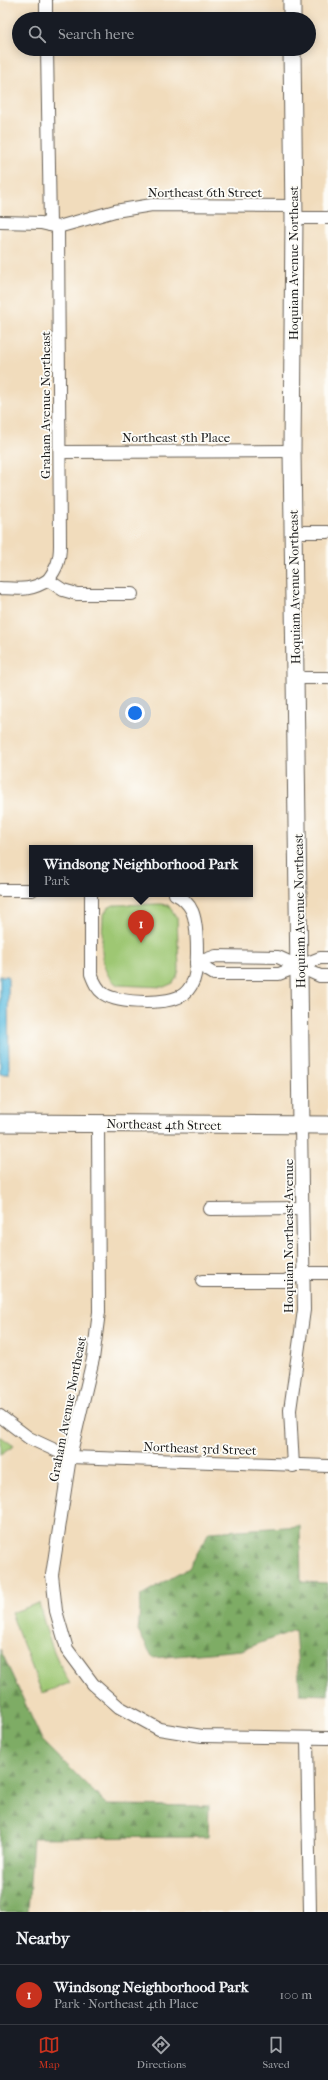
<!DOCTYPE html>
<meta charset="utf-8">
<style>
:root{--surface:#171b24;--page:#20242c;--text:#f1f3f6;--muted:#9ea1a6;--line:#363941;--accent:#c8321e}
body{margin:0;font-family:"IM FELL French Canon",serif;background:var(--page);color:var(--text)}
.you{position:absolute;left:135px;top:713px;width:14px;height:14px;margin:-10px;border:3px solid #fff;border-radius:50%;background:#1a73e8;box-shadow:0 0 0 6px #1a73e833}
.badge{display:grid;place-items:center;width:26px;height:26px;border-radius:50%;background:var(--accent);color:#fff;font-size:13px;font-weight:700}
.pin{position:absolute;translate:-50% -33px;filter:drop-shadow(0 1px 2px #0008)}
.pin::after{content:'';position:absolute;top:21px;width:14px;height:12px;background:inherit;clip-path:polygon(0 0,100% 0,50% 100%)}
.popup{position:absolute;left:29px;top:845px;width:224px;height:52px;box-sizing:border-box;display:grid;place-content:center;border-radius:0px;background:var(--surface);filter:drop-shadow(0 1px 3px #0005);font-size:13px;white-space:nowrap;color:var(--muted)}
.popup b{font-size:15px;color:var(--text)}
.popup::after{content:'';position:absolute;left:50%;top:100%;margin-left:-8px;border:8px solid transparent;border-top-color:var(--surface)}
.list{margin:0;padding:0;list-style:none}
h2{display:flex;justify-content:space-between;align-items:center;height:52px;margin:0;padding:0 16px;font-size:17px}
h2 small{font-size:13px;font-weight:400;color:var(--muted)}
.list li{display:grid;grid-template-columns:26px 1fr auto;gap:12px;align-items:center;box-sizing:border-box;height:60px;padding:0 16px;border-top:1px solid var(--line)}
.list b{display:block;font-size:15px;white-space:nowrap}
.list p{margin:0;font-size:13px;white-space:nowrap;color:var(--muted)}
.list em{font-size:13px;font-style:normal;color:var(--muted)}
.icon{flex:none;width:22px;height:22px;fill:none;stroke:currentColor;stroke-width:2;stroke-linecap:round;stroke-linejoin:round}
.map{position:relative;flex:none;width:328px;height:1912px;overflow:hidden}
.search{position:absolute;background:var(--surface);box-shadow:0 2px 10px #0003;left:12px;right:12px;top:12px;height:44px;display:flex;align-items:center;gap:10px;box-sizing:border-box;padding:0 14px;border-radius:22px;color:var(--muted);font-size:15px}
.sheet{height:112px;background:var(--surface)}
nav{display:flex;justify-content:space-around;align-items:center;box-sizing:border-box;height:56px;border-top:1px solid var(--line);background:var(--surface);font-size:11px;color:var(--muted)}
nav a{display:grid;justify-items:center;gap:2px}
nav .on{color:var(--accent)}
.map>svg:first-child{display:block}
</style>
<div class="map">
<svg width="328" height="1912" viewBox="0 0 328 1912">
<defs>
<pattern id="forest-firs" width="22" height="20" patternUnits="userSpaceOnUse"><rect width="22" height="20" fill="#7eac65"/><path d="M5 1l3.5 6h-7zM16 11l3.5 6h-7z" fill="#668b52"/></pattern>
</defs>
<rect width="100%" height="100%" fill="#fdfcf7"/>
<filter id="ink" filterUnits="userSpaceOnUse"><feTurbulence type="fractalNoise" baseFrequency=".025" numOctaves="2"/><feDisplacementMap in="SourceGraphic" scale="8" xChannelSelector="R" yChannelSelector="G"/><feConvolveMatrix kernelMatrix="1 2 1 2 8 2 1 2 1" color-interpolation-filters="sRGB"/></filter>
<filter id="wash" filterUnits="userSpaceOnUse"><feTurbulence type="fractalNoise" baseFrequency=".012" numOctaves="4" result="noise"/><feDisplacementMap in="SourceGraphic" scale="16" xChannelSelector="R" yChannelSelector="G"/><feGaussianBlur stdDeviation="0.9" result="paint"/><feColorMatrix in="noise" values="0 0 0 0 0 0 0 0 0 0 0 0 0 0 0 0 0 1.4 0 .05"/><feComposite in="paint" operator="in"/></filter>
<g filter="url(#wash)">
<rect width="100%" height="100%" fill="#f1dcbc"/>
<!-- forest -->
<g fill="url(#forest-firs)" stroke="#4d6440">
<path d="M300 1526 301 1582 328 1583V1695L300 1694 295 1630 242 1650 153 1658 138 1631 141 1595 189 1568 209 1532Z"/>
<path d="M0 1649 42 1740 107 1805 209 1806 208 1837 33 1838 28 1912H0Z"/>
</g>
<!-- park -->
<g fill="#9ec773" stroke="#5d7248">
<path d="M160 904 168 905 177 918 179 969 177 977 173 983 164 987 118 985C96 972 103 938 103 916L108 908 113 905Z"/>
<path d="M0 1436 14 1446 0 1455Z"/>
<path d="M39 1603C46 1632 54 1657 70 1683L42 1693 11 1613Z"/>
</g>
<!-- water -->
<path fill="#63bfe1" stroke="#406e7e" d="M0 976H8L9 1074H0Z"/>
</g>
<g filter="url(#ink)">
<g fill="none" stroke-linecap="round" stroke-linejoin="round">
<defs>
<g id="street">
<path d="M46 0V19"/>
<path d="M47 49 50 225"/>
<path d="M294 218H328"/>
<path d="M0 222 41 223 58 227 115 211 152 205 294 206"/>
<path d="M60 452 292 451"/>
<path d="M293 532H328"/>
<path d="M48 580C57 568 60 560 60 545L58 227"/>
<path d="M0 588C20 589 31 591 48 580L63 590 77 594H132"/>
<path d="M296 678H328"/>
<path d="M0 890H32"/>
<path d="M91 894V974C94 982 97 989 104 994 119 1004 170 1005 184 994 189 990 194 982 195 975 198 962 198 924 192 911 189 904 182 897 175 894"/>
<path d="M196 963 214 974H279L320 958H328"/>
<path d="M196 963 216 956 278 957 320 976H328"/>
<path d="M98 1124 99 1312 93 1359 70 1457 52 1575 56 1611 67 1649 93 1684 119 1707 159 1729 202 1736 328 1738"/>
<path d="M210 1209 302 1208"/>
<path d="M202 1281H285L303 1273H328"/>
<path d="M0 1416 29 1438 70 1457 328 1466"/>
<path d="M293 1466 290 1410 304 1310 301 1125"/>
<path d="M307 1738 310 1912"/>
</g>
<g id="secondary">
<path d="M292 0V19"/>
<path d="M292 49 294 218 292 451 301 1125"/>
<path d="M0 1123 328 1125"/>
</g>
</defs>
<!-- street casing -->
<use href="#street" stroke="#675f54" stroke-width="14"/>
<!-- secondary casing -->
<use href="#secondary" stroke="#675f54" stroke-width="19"/>
<!-- street -->
<use href="#street" stroke="#fff" stroke-width="12"/>
<!-- secondary -->
<use href="#secondary" stroke="#fff" stroke-width="17"/>
</g>
</g>
<g text-anchor="middle" stroke-width="3.5" stroke-linejoin="round" paint-order="stroke">
<!-- street labels -->
<g font-size="13" fill="#1c1c1c" stroke="#fdfcf7">
<text x="205" y="197">Northeast 6th Street</text>
<text transform="translate(293 263) rotate(-90)" y="5">Hoquiam Avenue Northeast</text>
<text transform="translate(45 405) rotate(-90)" y="5">Graham Avenue Northeast</text>
<text x="176" y="442">Northeast 5th Place</text>
<text transform="translate(294 587) rotate(-91)" y="5">Hoquiam Avenue Northeast</text>
<text transform="translate(299 911) rotate(-91)" y="5">Hoquiam Avenue Northeast</text>
<text transform="translate(164 1124) rotate(1)" y="5">Northeast 4th Street</text>
<text transform="translate(288 1236) rotate(-90)" y="5">Hoquiam Northeast Avenue</text>
<text transform="translate(67 1409) rotate(-79)" y="5">Graham Avenue Northeast</text>
<text transform="translate(200 1448) rotate(2)" y="5">Northeast 3rd Street</text>
</g>
</g>
</svg>
<div class="you"></div>
<div class="pin badge" style="left:141px;top:943px">1</div>
<div class="popup"><b>Windsong Neighborhood Park</b>Park</div>
<div class="search"><svg class="icon" aria-label="search" viewBox="0 0 24 24"><circle cx="10" cy="10" r="6"/><path d="M15 15l6 6"/></svg>Search here</div>
</div>
<section class="sheet">
<h2>Nearby<small></small></h2>
<ul class="list">
<li><span class="badge">1</span><div><b>Windsong Neighborhood Park</b><p>Park · Northeast 4th Place</p></div><em>100 m</em></li>
</ul>
</section>
<nav>
<a class="on"><svg class="icon" aria-label="map" viewBox="0 0 24 24"><path d="M3 6l6-2 6 2 6-2v14l-6 2-6-2-6 2zM9 4v14M15 6v14"/></svg>Map</a>
<a><svg class="icon" aria-label="directions" viewBox="0 0 24 24"><path d="M12 3l9 9-9 9-9-9zM9 14v-3h6M13 9l2 2-2 2"/></svg>Directions</a>
<a><svg class="icon" aria-label="saved" viewBox="0 0 24 24"><path d="M7 4h10v16l-5-4-5 4z"/></svg>Saved</a>
</nav>
